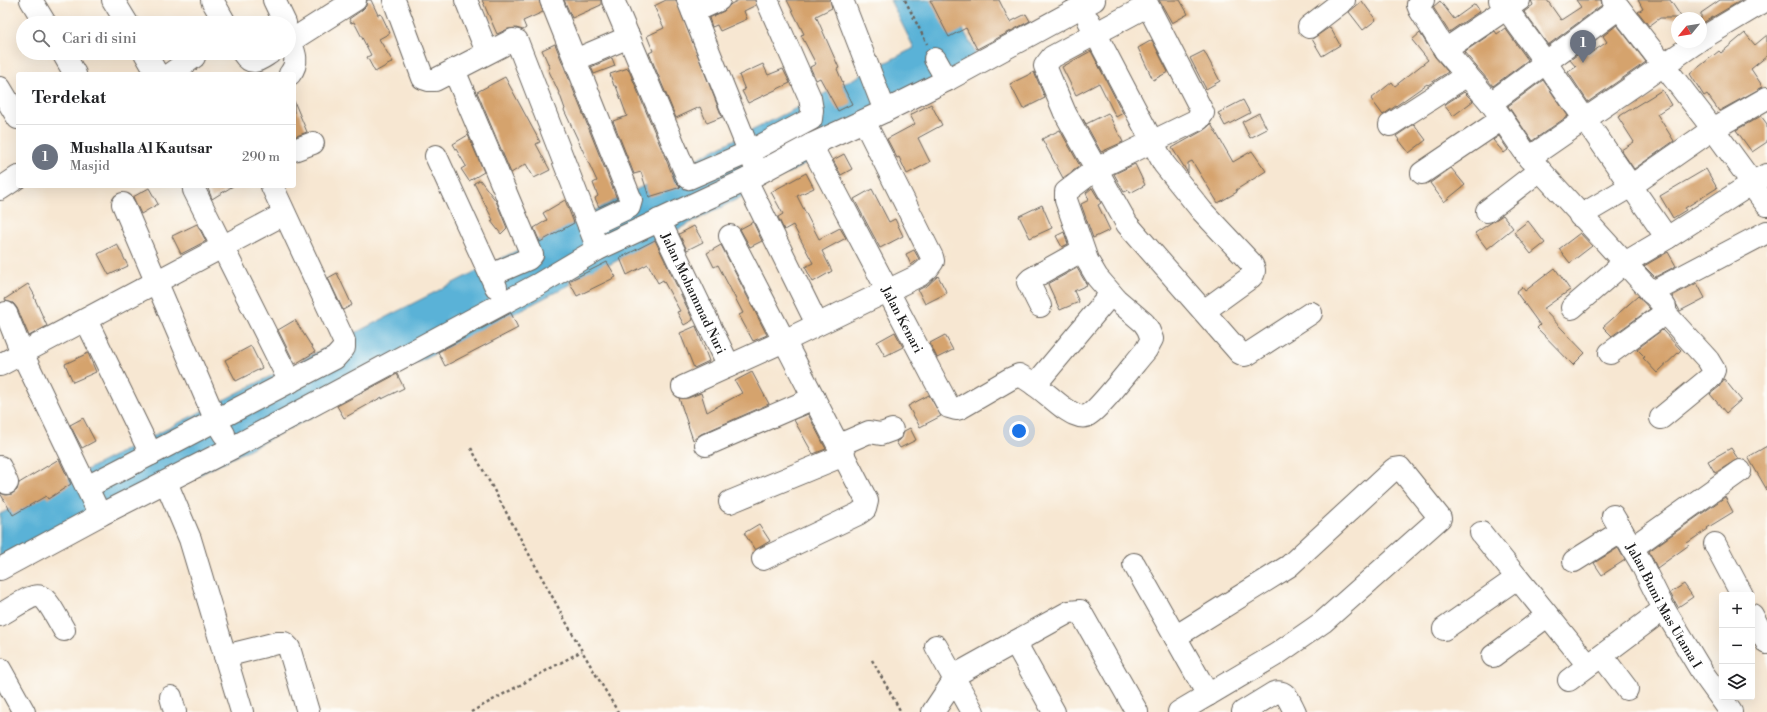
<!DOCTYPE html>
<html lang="id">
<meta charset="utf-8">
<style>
:root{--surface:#fff;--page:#f2f2f2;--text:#202124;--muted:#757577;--line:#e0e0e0;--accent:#d93025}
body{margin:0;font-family:"Libre Bodoni",serif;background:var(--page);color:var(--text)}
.controls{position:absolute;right:12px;bottom:12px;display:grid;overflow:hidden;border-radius:4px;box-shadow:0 4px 16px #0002}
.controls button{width:36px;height:36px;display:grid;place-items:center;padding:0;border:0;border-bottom:1px solid var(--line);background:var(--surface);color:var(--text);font:20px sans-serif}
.compass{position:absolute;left:1671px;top:12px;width:36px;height:36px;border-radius:50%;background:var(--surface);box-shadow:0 4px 16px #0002;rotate:240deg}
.you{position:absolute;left:1019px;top:431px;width:14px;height:14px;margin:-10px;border:3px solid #fff;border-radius:50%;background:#1a73e8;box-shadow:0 0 0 6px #1a73e833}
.badge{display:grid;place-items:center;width:26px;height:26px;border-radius:50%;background:var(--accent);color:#fff;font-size:13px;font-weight:700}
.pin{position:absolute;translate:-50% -33px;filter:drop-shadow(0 1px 2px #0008)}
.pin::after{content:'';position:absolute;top:21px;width:14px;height:12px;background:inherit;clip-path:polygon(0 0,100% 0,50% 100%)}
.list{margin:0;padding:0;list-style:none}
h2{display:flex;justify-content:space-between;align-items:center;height:52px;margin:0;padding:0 16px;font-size:17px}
h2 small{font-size:13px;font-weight:400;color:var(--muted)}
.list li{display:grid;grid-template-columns:26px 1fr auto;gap:12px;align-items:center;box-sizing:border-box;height:64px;padding:0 16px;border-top:1px solid var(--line)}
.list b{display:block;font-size:15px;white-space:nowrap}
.list p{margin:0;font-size:13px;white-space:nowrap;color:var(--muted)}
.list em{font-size:13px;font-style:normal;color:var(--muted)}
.icon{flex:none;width:22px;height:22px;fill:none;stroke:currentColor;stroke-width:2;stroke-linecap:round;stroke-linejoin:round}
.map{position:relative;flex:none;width:1767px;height:712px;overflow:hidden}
.search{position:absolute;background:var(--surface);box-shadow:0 4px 16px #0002;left:16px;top:16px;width:280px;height:44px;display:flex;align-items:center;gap:10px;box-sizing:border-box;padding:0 14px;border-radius:22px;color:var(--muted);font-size:15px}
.panel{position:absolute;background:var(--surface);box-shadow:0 4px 16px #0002;left:16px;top:72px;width:280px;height:116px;border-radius:4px}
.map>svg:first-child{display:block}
</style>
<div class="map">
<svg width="1767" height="712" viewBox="0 0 1767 712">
<rect width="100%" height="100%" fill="#fdfcf7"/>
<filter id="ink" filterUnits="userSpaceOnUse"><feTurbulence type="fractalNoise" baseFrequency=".025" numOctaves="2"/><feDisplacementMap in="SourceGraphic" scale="8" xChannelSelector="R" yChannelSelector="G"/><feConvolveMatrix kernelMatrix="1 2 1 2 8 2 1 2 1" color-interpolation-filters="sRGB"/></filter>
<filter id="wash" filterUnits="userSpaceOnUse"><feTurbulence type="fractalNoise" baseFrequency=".012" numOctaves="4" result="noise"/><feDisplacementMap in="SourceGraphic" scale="16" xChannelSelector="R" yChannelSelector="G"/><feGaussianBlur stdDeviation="0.9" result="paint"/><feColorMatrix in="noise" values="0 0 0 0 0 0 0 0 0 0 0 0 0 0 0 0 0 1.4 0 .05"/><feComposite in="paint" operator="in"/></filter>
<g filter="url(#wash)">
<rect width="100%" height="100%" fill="#f7e7d2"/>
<!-- water -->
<path fill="#5ab2d7" stroke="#3b677a" d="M890 0H947L976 53 944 93 0 577V514L914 48Z"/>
<g id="blocks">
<!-- building -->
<g fill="#d5a36d">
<path d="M367 0H371L378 15 381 14 390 33 379 39 393 62 375 72 367 57 371 55 354 22 351 23 349 19 362 10 366 6Z"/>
<path d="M482 0H539L543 12 523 21 526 28 523 30 516 28 508 29 497 34Z"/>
<path d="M564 0H601V5L572 18Z"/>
<path d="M666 0H676L722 117 707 123 700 107 676 118 649 53 653 51 647 36 664 28 654 6Z"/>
<path d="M739 0H755L756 5 744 11 747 19 720 31 717 25 712 27 709 18 724 11 731 4Z"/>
<path d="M787 0H830L832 8 816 16 839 68 837 69 843 83 842 84 852 104 838 111 820 78 816 80 810 67 816 64 801 35 804 34Z"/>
<path d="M930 0H999L1010 22 1026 14 1030 21 977 49 966 28 949 37Z"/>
<path d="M1159 0H1180L1188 14 1172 23Z"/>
<path d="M1531 0H1547L1561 20 1581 7 1576 0H1601L1602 5 1548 45 1524 12 1533 5Z"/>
<path d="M1638 0H1670L1682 18H1660L1649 26 1638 12 1643 9Z"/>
<path d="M1720 0H1742L1701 24V13Z"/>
<path d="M1362 1 1376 20 1363 30 1349 12Z"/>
<path d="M1440 1 1454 19 1475 4 1480 11 1449 32 1433 7Z"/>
<path d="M1617 25 1646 62 1588 102 1568 72 1576 67 1570 60 1584 50 1588 55 1607 42 1603 36Z"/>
<path d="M1330 27 1340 45 1322 56 1312 39Z"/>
<path d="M1505 28 1528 60 1493 86 1464 52 1495 31 1497 34Z"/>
<path d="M1420 33 1435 57 1448 72 1428 85 1427 84 1383 115 1371 99 1392 82 1395 86 1428 60 1412 40Z"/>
<path d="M1745 33 1755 45 1767 35V56L1751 69 1763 87 1719 111 1707 94 1704 96 1690 74 1719 51 1721 53Z"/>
<path d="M1152 40 1168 72 1153 80 1138 48Z"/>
<path d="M555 44 617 199 599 207 595 198 598 196 593 183 597 181 564 110 565 109 560 95 548 69 550 68 542 50Z"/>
<path d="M1091 51 1123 113 1116 117 1099 83 1076 95 1062 67Z"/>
<path d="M1204 51 1220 81 1206 89 1190 58Z"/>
<path d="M612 58 615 66 594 74 591 67Z"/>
<path d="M763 64 768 75 783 69 790 83 748 103 742 91 745 90 739 75Z"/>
<path d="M628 68 675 181 681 187 649 197 641 172 634 174 613 121 627 116 616 86H614L610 74Z"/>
<path d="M1034 72 1045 98 1023 109 1010 84Z"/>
<path d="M505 77 540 142 536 144 550 170 534 178 526 164 511 173 477 92Z"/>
<path d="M1543 80 1568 116 1532 141 1508 106Z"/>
<path d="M1662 90 1671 105 1657 114 1674 141 1634 169 1621 150 1634 142 1618 117Z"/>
<path d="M1464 92 1473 101 1453 116 1444 105Z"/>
<path d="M1243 100 1250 113 1225 126 1218 113Z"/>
<path d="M294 101 307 132 294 137Z"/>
<path d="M931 104 942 125 918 138 930 162 907 174 899 157 897 158 887 139 915 124 910 115Z"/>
<path d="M1108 113 1123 142 1101 152 1083 119 1086 124Z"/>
<path d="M1259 113 1267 129 1250 138 1242 122Z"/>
<path d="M1761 116 1767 124V142L1752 152 1736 130Z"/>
<path d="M1211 124 1233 162 1252 151 1266 171 1236 190 1237 192 1218 203 1192 161 1188 163V173L1172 148 1204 130Z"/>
<path d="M1414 124 1426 140 1409 153 1396 136Z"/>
<path d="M1060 130 1080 166 1063 178 1042 139Z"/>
<path d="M468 135 484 172 469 181 461 169 466 166 453 144Z"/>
<path d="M1499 136 1508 150 1504 153 1493 140Z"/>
<path d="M844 154 852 169 841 175 833 160Z"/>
<path d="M1135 164 1145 185 1130 193 1129 190 1124 192 1114 174Z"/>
<path d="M1451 168 1465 185 1444 202 1430 183Z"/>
<path d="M1706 169 1717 188 1685 208 1686 210 1673 218 1660 196Z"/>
<path d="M806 173 814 188 797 196 819 239 840 228 846 238 822 251 832 271 813 282 805 267 813 263 793 225 784 230 778 217 783 214 771 192Z"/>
<path d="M480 180 496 201 507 228 501 234 491 221 493 220 474 183Z"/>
<path d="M207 186H233L212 199Z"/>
<path d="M149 188 158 204 141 214 133 197Z"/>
<path d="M1092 188 1101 203 1098 205 1110 230 1093 238 1081 204 1089 200 1086 193Z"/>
<path d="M872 189 889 222 895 219 903 236 880 248 854 199Z"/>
<path d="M565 200 574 223 540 242 534 228 547 220 543 213Z"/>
<path d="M1042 205 1052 228 1030 238 1019 216Z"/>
<path d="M1503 215 1513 228 1487 249 1475 233Z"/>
<path d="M1528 221 1545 243 1531 254 1514 232Z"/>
<path d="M753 222 762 241 750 247 740 229Z"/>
<path d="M197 224 206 241 181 254 172 236Z"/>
<path d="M694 226 703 242 687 250 679 234Z"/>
<path d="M1064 232 1068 244 1062 247 1056 236Z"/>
<path d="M1580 233 1592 246 1570 263 1559 249Z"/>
<path d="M655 240 693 320 684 325 677 312 680 311 663 280 658 283 648 264 627 275 620 258Z"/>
<path d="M117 244 128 266 109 275 98 254Z"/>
<path d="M721 245 767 335 753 341 739 315 743 313 718 265 714 267 707 253Z"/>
<path d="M914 250 919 259 911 265 906 254Z"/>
<path d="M1668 252 1676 266 1655 277 1644 266Z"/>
<path d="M607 262 616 277 577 296 569 281Z"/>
<path d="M1077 268 1087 285 1074 291 1079 302 1060 310 1048 284Z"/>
<path d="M1555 268 1570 290 1543 309 1585 353 1573 365 1537 328 1540 325 1516 292 1522 287 1525 291Z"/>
<path d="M337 273 352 305 343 310 328 278Z"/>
<path d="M938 276 947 293 925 304 918 290 928 285Z"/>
<path d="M1697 283 1705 298 1680 311 1672 296Z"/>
<path d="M28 284 35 296 34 297 47 326 29 336 17 308 13 303 6 301 5 299Z"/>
<path d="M1638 296 1650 309 1612 336 1603 327Z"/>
<path d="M511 313 518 328 445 366 438 352Z"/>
<path d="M295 320 315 352 295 364 278 330Z"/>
<path d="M696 326 709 361 694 368 680 333Z"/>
<path d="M1662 330 1681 350 1657 373 1643 358 1645 357 1637 349Z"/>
<path d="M895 332 903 347 885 356 877 342Z"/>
<path d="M945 335 953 350 937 358 930 343Z"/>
<path d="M251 346 262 368 236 381 225 360Z"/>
<path d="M88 353 96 372 73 382 65 364Z"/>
<path d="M752 372 769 404 701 434 693 440 679 398H688L701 393 707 412 742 393 735 381Z"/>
<path d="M397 374 404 388 382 399V397L344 418 337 406Z"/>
<path d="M1724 379 1741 400 1726 413 1710 394 1719 387Z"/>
<path d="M929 395 941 416 920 427 908 406Z"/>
<path d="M808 414 826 449 813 454 794 420Z"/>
<path d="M83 418 95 441 82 448 70 425Z"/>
<path d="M910 428 916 440 900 448 896 442 902 438 904 431Z"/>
<path d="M1767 446V490L1748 457Z"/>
<path d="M1731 448 1738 459 1715 473 1708 461Z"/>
<path d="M59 459 71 484 48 499 46 496 13 515 0 493 6 495 12 494 17 490 19 483Z"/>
<path d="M1725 497 1733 512 1707 528 1708 529 1687 543 1689 545 1657 568 1649 551Z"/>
<path d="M759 524 770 541 755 550 744 533Z"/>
<path d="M1618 548 1625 560 1602 575 1594 563Z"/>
<path d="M1684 584 1693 597 1678 607 1670 593Z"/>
</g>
</g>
</g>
<g filter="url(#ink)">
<use href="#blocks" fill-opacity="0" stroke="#69635c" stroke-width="1"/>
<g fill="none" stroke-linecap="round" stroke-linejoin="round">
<defs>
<g id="minor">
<path d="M31 0 45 23"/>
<path d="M113 0 127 23"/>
<path d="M212 0 225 23"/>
<path d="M274 0 285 23"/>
<path d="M394 0 423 78 429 80H435L513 40 517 41 598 249"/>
<path d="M466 0 487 52"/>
<path d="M551 0 631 200 629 207 589 226"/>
<path d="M613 0 687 176 689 178 749 152 811 119 812 110 810 98 767 0"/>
<path d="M688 0 755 166"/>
<path d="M842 0 885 111"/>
<path d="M1423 0 1418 5 1420 10 1445 50 1491 103 1529 158 1665 307V313L1610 353"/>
<path d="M1500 0 1546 63 1667 238"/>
<path d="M1147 6 1052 57 1045 66 1065 113 1127 224 1240 353 1244 355 1248 354 1311 313"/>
<path d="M693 12 719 0"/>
<path d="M1089 21 1164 164 1202 211 1250 262C1254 267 1256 272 1251 277L1204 311"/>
<path d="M1309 27 1344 0"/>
<path d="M1701 39 1766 0"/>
<path d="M290 41C295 53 299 63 290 74"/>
<path d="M289 42 355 0"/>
<path d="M1445 50 1519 0"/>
<path d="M63 53 75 74"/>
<path d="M145 53 157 74"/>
<path d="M243 53C252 67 259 60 270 53"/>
<path d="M935 59 947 80"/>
<path d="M575 60 629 37"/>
<path d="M454 70 532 255 528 259 491 275"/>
<path d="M170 74 194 57"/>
<path d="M0 88 18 118"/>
<path d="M1491 103 1619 8"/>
<path d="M1390 125 1467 75"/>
<path id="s1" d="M811 145 949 407 956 409 960 408 1010 379 1019 375C1036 383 1049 397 1064 408 1070 412 1079 418 1086 416 1097 413 1136 361 1146 350L1152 339 1148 329 1144 323 1116 299 1097 277 1087 260 1066 200V192L1096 169 1199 119 1203 113 1145 0"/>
<path d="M294 150 313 143"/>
<path d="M436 156 496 287"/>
<path d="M1529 158 1697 42"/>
<path d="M1422 173 1502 119"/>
<path d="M1767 175 1750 183 1767 205"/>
<path d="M746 180 817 324"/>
<path d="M0 189 18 177"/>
<path d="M194 190 290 382"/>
<path d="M123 204 216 421 224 434"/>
<path d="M1487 211 1540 170"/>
<path d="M1580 216 1631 186 1713 129 1767 98"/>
<path id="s2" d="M659 220 729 366"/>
<path d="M730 236 867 501 865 509 858 514 763 559"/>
<path d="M1651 293 1767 232"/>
<path d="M1040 306 1028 282 1031 279 1083 250"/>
<path d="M1572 308 1623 264 1667 238 1748 186 1751 181 1713 129 1613 0"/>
<path d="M6 313 22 353 100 515"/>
<path d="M86 320 151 454 335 358 344 348V341L272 186"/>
<path d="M0 365 284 214"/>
<path d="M1035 385 1111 294"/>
<path d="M683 387 784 341 920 275 928 268 933 261 932 257 864 121"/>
<path d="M1661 418 1711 377 1714 370 1708 360 1665 313"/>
<path d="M706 445 814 398"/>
<path d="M839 445 869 432 881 434 892 430"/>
<path d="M0 467 7 483"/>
<path d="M166 482 190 539 242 712"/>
<path d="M87 487 151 454"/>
<path d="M730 502 844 455"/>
<path id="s3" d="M1613 516 1640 561 1664 609 1702 672 1731 712"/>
<path d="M1481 533 1588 665"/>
<path d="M1715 544 1742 595"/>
<path d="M1632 548 1740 471"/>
<path d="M1574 561 1622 531"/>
<path d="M1134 564 1208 695"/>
<path d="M0 569 100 515 232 448 539 284 598 249 746 180 811 145 885 111 947 80 1094 0"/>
<path d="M0 615C43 590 39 585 64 630"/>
<path d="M1752 615 1767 643"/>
<path d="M1444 629 1517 578"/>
<path d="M1175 637 1289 566 1394 469 1400 468 1440 518 1323 622 1277 654 1179 712"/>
<path d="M1015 642 1054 712"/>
<path d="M936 646 973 712"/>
<path d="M225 656 277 643H284L289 648 308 712"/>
<path d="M1493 656 1547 616"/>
<path d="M1602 656 1627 689"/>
<path d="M0 669 24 712"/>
<path d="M1569 680 1664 609"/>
<path d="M171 697 175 712"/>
<path d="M933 712 959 673 1069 612 1080 611 1137 712"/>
<path d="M1243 712 1274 693C1287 689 1290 703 1295 712"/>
</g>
</defs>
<!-- minor casing -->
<use href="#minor" stroke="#69635c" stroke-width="24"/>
<!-- path -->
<g stroke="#69635c" stroke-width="2.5" stroke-dasharray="3 3" stroke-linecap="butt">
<path d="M905 0 927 44"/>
<path d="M471 448 582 651 618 712"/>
<path d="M872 660 901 712"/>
<path d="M471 712 582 651"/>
</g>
<!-- minor -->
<use href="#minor" stroke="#fff" stroke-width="22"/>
</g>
</g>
<g text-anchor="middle" stroke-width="3" stroke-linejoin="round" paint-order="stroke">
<!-- street labels -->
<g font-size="13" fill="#1c1c1c" stroke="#fdfcf7">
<text dy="5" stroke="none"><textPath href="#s2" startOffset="81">Jalan Mohammad Nuri</textPath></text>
<text dy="5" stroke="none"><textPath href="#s1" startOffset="197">Jalan Kenari</textPath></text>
<text dy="5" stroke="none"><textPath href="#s3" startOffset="103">Jalan Bumi Mas Utama I</textPath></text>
</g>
</g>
</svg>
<div class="controls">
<button>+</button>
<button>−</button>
<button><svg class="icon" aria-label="layers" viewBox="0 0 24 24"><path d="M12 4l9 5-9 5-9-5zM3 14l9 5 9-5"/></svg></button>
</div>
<svg class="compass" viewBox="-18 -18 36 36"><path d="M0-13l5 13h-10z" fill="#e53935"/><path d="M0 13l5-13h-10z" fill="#757577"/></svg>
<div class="you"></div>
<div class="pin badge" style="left:1583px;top:63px;background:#6b7280">1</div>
<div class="search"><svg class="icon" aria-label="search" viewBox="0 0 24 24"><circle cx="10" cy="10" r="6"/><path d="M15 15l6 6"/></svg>Cari di sini</div>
<section class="panel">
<h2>Terdekat<small></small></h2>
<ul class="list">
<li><span class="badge" style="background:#6b7280">1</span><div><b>Mushalla Al Kautsar</b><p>Masjid</p></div><em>290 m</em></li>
</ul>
</section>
</div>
